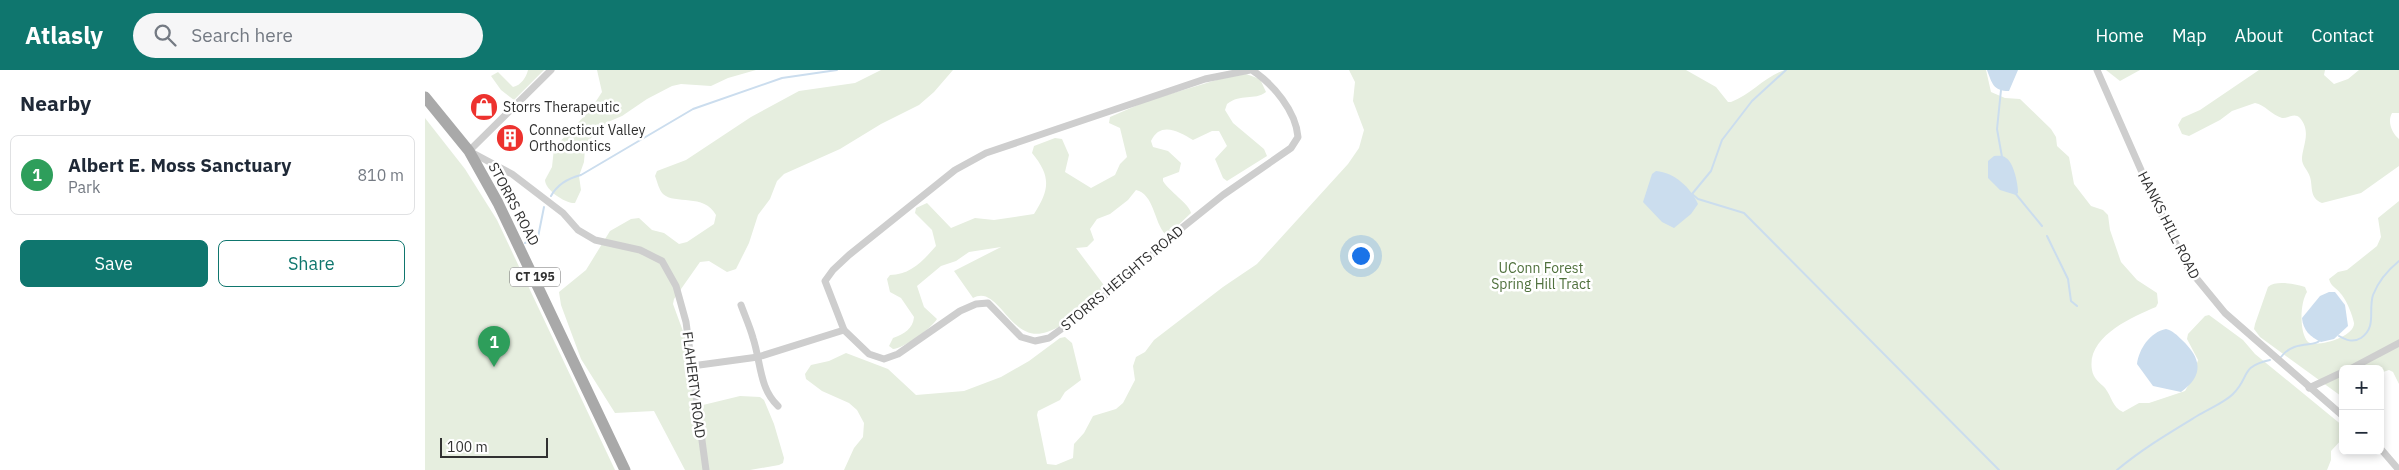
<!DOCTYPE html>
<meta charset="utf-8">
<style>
:root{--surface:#fff;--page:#f6f6f7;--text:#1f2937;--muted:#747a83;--line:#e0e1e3;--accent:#0f766e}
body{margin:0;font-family:"IBM Plex Sans",sans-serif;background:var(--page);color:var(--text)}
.controls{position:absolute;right:15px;bottom:15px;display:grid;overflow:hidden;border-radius:8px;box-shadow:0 2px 8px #0003}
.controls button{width:45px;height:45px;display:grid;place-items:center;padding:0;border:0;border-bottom:1px solid var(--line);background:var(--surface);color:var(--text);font:25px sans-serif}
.scale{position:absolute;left:15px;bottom:12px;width:108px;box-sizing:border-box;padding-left:5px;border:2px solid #313131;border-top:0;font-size:14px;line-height:18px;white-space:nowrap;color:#313131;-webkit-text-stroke:4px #fff;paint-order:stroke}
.you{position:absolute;left:935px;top:185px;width:18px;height:18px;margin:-12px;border:4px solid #fff;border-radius:50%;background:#1a73e8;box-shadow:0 0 0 8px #1a73e833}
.badge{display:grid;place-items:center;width:32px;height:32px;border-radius:50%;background:var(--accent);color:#fff;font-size:16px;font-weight:700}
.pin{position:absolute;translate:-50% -41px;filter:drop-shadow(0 1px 2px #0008)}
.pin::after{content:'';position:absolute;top:26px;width:18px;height:15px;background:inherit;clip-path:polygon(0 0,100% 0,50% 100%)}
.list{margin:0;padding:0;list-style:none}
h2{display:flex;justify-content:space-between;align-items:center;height:65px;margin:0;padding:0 20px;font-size:21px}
h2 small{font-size:16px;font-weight:400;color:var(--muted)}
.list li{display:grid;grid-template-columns:32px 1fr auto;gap:15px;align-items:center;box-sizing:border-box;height:80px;margin:0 10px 10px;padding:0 10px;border:1px solid var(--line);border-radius:8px}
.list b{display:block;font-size:19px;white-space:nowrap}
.list p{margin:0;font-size:16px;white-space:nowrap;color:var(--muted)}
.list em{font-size:16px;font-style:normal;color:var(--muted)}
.actions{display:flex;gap:10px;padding:15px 20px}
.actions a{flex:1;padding:11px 0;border:1px solid var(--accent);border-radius:8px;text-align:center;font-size:18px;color:var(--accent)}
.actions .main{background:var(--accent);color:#fff}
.icon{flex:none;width:28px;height:28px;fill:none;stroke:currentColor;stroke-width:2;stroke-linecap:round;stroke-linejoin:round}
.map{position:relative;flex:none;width:1974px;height:400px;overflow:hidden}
header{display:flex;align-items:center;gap:30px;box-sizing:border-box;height:70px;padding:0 25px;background:var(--accent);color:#fff}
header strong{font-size:24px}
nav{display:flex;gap:28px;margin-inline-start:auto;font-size:18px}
.search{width:350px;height:45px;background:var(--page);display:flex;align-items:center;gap:12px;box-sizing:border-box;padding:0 18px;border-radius:28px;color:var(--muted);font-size:19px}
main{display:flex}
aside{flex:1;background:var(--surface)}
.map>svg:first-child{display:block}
</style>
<header>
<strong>Atlasly</strong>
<div class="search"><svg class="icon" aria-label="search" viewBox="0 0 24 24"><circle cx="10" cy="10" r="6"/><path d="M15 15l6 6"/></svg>Search here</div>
<nav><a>Home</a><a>Map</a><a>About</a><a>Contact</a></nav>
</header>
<main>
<aside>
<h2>Nearby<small></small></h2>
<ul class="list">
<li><span class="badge" style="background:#2e9e5b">1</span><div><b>Albert E. Moss Sanctuary</b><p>Park</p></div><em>810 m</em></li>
</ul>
<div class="actions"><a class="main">Save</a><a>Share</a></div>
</aside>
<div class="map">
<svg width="1974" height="400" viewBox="0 0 1974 400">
<rect width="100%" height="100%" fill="#fff"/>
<!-- green -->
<g fill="#e6eedf">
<path d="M103 0H119L89 30 76 20 66 6 73 2 88 17C96 15 101 8 103 0Z"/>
<path d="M172 0H331L303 8 286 16 256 14 247 16 222 29 197 46 183 52 168 65 160 78 159 92 154 106 156 120 150 133C141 134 120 120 120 110L127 97 129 78 166 39 177 22Z"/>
<path d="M456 0H528L509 22 494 35 456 54 415 79 359 104 352 111 345 129 333 145 324 173 311 199 302 202 284 191 275 192 249 229 248 234 259 264 265 313 278 335 315 326 335 327 339 330 349 354 359 388 358 393 354 395 325 400H260L229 341 190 343 156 289 136 235 134 222 161 200 185 161 206 149 214 148 227 160 239 163 254 174 262 172 289 154 291 145C279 123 250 135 238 124 234 120 232 111 230 106L232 101 261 90 326 47 374 21 430 13Z"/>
<path d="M924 0H1261L1291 17 1303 32H1306C1326 25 1340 6 1360 0H1561L1566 22 1580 28 1595 29 1626 59 1631 67 1632 76 1644 87 1649 114 1666 136 1678 140 1683 145 1685 160 1696 192 1712 210 1732 223 1733 233 1731 237C1707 247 1661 267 1667 300 1668 308 1675 313 1680 318 1687 327 1687 337 1698 342L1714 333H1724L1760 321 1767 309 1773 290 1762 269 1763 264 1780 246 1784 245 1818 270 1830 284 1918 356V368L1906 381V390L1902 400H419L429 378 438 367 439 353 432 340 424 333 397 321 381 309 380 304 386 295 404 291 421 283 463 299 491 325 539 321 576 307 604 291 635 268 640 267 647 273 656 310 640 322 635 330 613 341 612 345 622 394 631 395 648 388 649 374 659 363 668 346 691 339 698 333 710 310 708 296 711 287 720 282 729 270 798 217 832 194 923 94 934 78 939 60 928 31 930 12Z"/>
<path d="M1681 0H1715L1695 11Z"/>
<path d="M1834 0H1900L1899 5 1909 14 1923 9 1934 0H1974V43H1967C1962 52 1967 63 1974 69V96L1936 123 1897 133C1884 128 1888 116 1885 107 1883 100 1877 96 1877 89 1877 77 1887 62 1875 48 1869 42 1863 49 1857 48 1847 45 1840 35 1830 33L1807 41 1795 50 1764 66 1757 64 1753 55 1757 48 1775 40Z"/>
<path d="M821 4 835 9 841 22C829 31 816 23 802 34L800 40 808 53 839 79 842 86 802 111 798 108 790 89 802 76 794 61H787L768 70C754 61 735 51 726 71L728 77 743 81 756 93 754 102 738 108V111C744 121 764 134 766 143L744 164H740C729 152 729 124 711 120L703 130 685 144 672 149 665 159 669 170 662 177 651 178 681 218C663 233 644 255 622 262 585 275 574 213 548 228L529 201 576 177 544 182 531 191 516 196 492 216 499 237 512 249C507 258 478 279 468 279L464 276 468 268C479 264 488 259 489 247L476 228 465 222 462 209 465 205C485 205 498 191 511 176L507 160 490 143 491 138 502 133 526 158 550 148 569 150 609 144C625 119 626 106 607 83L609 76 630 68 637 69 644 85 640 102 666 118 690 105 695 94 702 87 695 58 684 53 685 47 722 31 808 5Z"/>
<path d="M0 48 40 99 72 150 190 400H0Z"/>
<path d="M1974 131V314L1968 302 1964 300 1955 303V299H1918L1916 326 1835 267 1829 259 1830 254 1843 217C1851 210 1870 214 1880 217L1882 222C1875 233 1874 262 1883 272 1892 278 1930 267 1929 253 1928 246 1921 229 1916 224 1912 218 1906 217 1904 209L1913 202 1922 200 1952 176 1956 167 1953 148Z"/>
</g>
<!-- water -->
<g fill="#cbddee">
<path d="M1562 0H1593L1584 21C1568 21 1567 13 1562 0Z"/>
<path d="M1569 86C1573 86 1578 85 1581 88 1589 93 1593 114 1593 123L1591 125 1575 120 1563 108V91Z"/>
<path d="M1231 101C1250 103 1265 117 1273 134L1266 144 1249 158 1237 152 1218 132 1227 104Z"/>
<path d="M1904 222H1910L1920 235 1923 256 1909 269 1896 272C1885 267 1878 260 1877 248L1895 226Z"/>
<path d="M1741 259C1748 261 1752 265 1757 270 1776 288 1780 305 1756 322L1728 316 1712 294C1714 279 1725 262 1741 259Z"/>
</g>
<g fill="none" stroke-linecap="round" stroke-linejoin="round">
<!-- stream -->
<g stroke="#cbddee" stroke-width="2">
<path d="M1576 20 1572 59 1577 87"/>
<path d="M1590 123 1617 156"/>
<path d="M1267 124 1273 129 1319 143 1574 400"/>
<path d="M1267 124 1286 101 1297 70 1327 31 1361 0"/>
<path d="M126 126C132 115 144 108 156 105L268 39 357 8 412 0"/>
<path d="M1622 166 1643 209 1646 231 1652 236"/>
<path d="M100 173 113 167 119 137"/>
<path d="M1914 266C1921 270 1928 273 1936 268 1952 257 1943 241 1948 225 1953 212 1963 200 1974 191"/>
<path d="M1856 287C1868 270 1890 277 1894 271"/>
<path d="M1692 400C1717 379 1744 363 1772 346 1783 339 1799 333 1808 324 1826 306 1814 297 1845 290"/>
</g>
<!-- street -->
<g stroke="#cecece" stroke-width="7">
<path d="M126 0 44 81 87 104 138 143 153 160 170 170 215 180 237 191 251 216 261 252 281 400"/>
<path d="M825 0 780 9 561 83 530 100 424 185 408 200 400 211 419 260 444 284 459 289 473 284 535 241 551 234 563 233 596 267 610 271 624 268 668 236 758 157 798 125 866 78 873 67C871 41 848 14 827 0"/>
<path d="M1672 0 1727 125 1763 198 1800 243 1918 346"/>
<path d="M316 235C320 246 325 257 328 268 336 292 334 318 353 336"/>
<path d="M267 296 333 287 419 260"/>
<path d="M1925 299 1974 273"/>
<path d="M1884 318 1918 302"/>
<path d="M1955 378 1974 400"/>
</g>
<!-- primary -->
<path stroke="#a9a9a9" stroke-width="11" d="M0 27 44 81 73 133 200 400"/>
</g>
<!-- icons -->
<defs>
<symbol id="shop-disc" viewBox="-11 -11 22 22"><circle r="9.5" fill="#ed322e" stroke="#fff"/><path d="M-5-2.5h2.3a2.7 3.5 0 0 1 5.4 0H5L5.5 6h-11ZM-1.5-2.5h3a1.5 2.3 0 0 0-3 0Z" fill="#fff"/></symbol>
<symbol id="building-disc" viewBox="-11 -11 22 22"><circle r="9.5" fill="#ed322e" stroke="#fff"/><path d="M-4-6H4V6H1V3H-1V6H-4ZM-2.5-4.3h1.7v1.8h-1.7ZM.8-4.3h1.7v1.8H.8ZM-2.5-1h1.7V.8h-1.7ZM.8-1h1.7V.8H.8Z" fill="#fff"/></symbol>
</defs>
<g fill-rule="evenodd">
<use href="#shop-disc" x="43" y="21" width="32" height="32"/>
<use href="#building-disc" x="69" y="52" width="32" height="32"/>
</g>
<g text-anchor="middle" stroke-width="5" stroke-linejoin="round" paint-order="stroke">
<!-- shield labels -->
<rect fill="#fff" stroke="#6f6f6f" stroke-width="1" x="85" y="197.5" width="50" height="19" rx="4"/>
<g font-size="12" font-weight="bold" fill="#313131">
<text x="110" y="211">CT 195</text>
</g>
<!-- poi labels -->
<g font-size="14" fill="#313131" stroke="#fff" text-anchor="start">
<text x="78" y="42">Storrs Therapeutic</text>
<text x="104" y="65">Connecticut Valley<tspan x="104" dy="16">Orthodontics</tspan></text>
</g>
<!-- street labels -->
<g font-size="14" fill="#313131" stroke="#fff">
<text transform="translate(89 134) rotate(62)" y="5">STORRS ROAD</text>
<text transform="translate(1744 155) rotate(63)" y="5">HANKS HILL ROAD</text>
<text transform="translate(697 208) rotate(-40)" y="5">STORRS HEIGHTS ROAD</text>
<text transform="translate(269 315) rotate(83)" y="5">FLAHERTY ROAD</text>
</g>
<!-- park labels -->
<g font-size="14" fill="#4f703c" stroke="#fff">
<text x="1116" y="203">UConn Forest<tspan x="1116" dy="16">Spring Hill Tract</tspan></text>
</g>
</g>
</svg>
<div class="controls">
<button>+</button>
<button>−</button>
</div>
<div class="scale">100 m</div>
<div class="you"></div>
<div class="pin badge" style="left:69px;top:297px;background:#2e9e5b">1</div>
</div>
</main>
